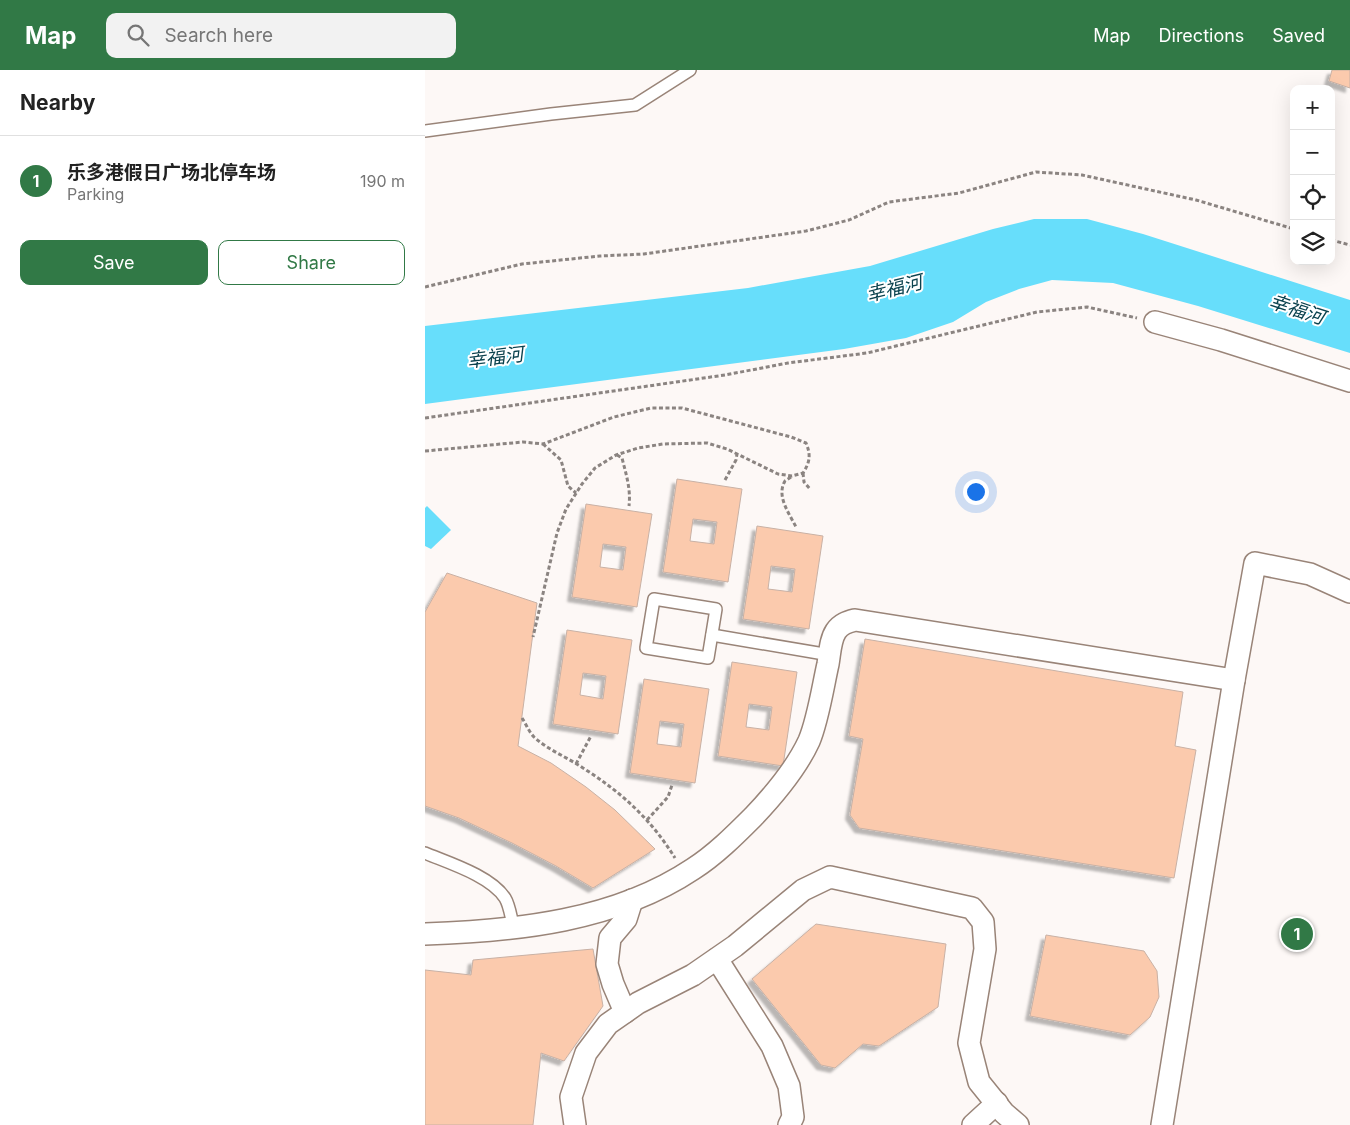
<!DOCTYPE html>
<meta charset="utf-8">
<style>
:root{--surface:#fff;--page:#f2f2f2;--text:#222;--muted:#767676;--line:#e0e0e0;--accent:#317946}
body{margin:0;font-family:Inter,"Noto Sans SC",sans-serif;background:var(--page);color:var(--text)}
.controls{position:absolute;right:15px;top:15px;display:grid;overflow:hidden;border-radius:10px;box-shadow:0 5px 20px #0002}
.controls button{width:45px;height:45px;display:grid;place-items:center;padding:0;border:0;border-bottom:1px solid var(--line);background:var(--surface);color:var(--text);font:25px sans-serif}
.you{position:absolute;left:550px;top:421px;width:18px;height:18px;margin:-12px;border:4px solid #fff;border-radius:50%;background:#1a73e8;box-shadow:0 0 0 8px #1a73e833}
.badge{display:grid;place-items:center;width:32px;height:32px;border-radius:50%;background:var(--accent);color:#fff;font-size:16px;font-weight:700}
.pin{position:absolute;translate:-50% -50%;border:2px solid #fff;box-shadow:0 1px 5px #0006}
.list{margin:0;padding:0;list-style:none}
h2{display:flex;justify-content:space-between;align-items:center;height:65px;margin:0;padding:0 20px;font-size:21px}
h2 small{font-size:16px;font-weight:400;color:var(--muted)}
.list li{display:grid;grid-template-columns:32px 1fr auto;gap:15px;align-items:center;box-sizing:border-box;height:90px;padding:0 20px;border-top:1px solid var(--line)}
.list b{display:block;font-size:19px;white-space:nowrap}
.list p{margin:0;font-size:16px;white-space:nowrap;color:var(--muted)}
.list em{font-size:16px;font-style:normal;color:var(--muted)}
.actions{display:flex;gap:10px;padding:15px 20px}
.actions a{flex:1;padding:11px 0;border:1px solid var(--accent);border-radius:10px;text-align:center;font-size:18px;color:var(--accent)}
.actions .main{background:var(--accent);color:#fff}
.icon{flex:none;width:28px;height:28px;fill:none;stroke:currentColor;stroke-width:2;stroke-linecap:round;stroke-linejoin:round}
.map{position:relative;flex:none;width:925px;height:1055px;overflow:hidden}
header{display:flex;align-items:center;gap:30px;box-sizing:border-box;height:70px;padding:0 25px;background:var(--accent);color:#fff}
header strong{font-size:24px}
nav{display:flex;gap:28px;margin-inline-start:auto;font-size:18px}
.search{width:350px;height:45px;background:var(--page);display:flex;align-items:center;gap:12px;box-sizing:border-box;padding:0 18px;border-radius:10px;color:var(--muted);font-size:19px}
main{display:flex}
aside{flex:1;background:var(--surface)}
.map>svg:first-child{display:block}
</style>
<header>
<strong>Map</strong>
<div class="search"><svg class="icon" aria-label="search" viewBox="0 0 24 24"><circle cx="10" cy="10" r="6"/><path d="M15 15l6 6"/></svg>Search here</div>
<nav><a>Map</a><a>Directions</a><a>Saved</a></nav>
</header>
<main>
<aside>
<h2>Nearby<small></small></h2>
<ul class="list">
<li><span class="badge">1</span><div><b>乐多港假日广场北停车场</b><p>Parking</p></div><em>190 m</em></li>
</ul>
<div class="actions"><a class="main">Save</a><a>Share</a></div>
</aside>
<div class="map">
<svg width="925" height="1055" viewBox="0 0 925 1055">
<defs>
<filter id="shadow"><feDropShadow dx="-4.5" dy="4.5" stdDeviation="1" flood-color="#0004"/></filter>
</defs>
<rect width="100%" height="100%" fill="#fdf8f6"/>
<!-- water -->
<g fill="#67defb">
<path d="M609 149H662L718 164 925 230V283L773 236 688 213 627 210 594 219 561 232 528 252 481 268 419 279 0 334V256L323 218 445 196 568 159Z"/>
<path d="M2 436 26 460 6 479 0 476V438Z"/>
</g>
<!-- building -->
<g fill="#fbcaad" stroke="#c8b1a5" fill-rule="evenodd" filter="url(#shadow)">
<path d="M907 0H925V18L904 11Z"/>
<path d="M252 409 317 419 303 512 238 502ZM268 449 292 452 289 474 265 471Z"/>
<path d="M161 434 227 444 212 537 147 527ZM178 474 201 477 198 500 175 497Z"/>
<path d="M332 456 398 466 384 559 318 549ZM346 496 370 499 367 522 343 519Z"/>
<path d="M22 503 112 533 93 676 126 693 161 717 190 740 230 779 168 818 131 796 87 773 34 748 0 736V542Z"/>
<path d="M142 560 207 570 193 664 128 654ZM158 603 181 606 178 629 155 625Z"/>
<path d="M440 569 758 622 750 676 771 680 749 808 434 758 425 745 438 669 424 666Z"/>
<path d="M307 592 372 602 358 696 293 686ZM324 634 347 637 344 660 321 657Z"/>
<path d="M219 609 284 619 270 713 205 703ZM235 651 259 654 256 677 232 674Z"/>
<path d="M391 854 521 874 513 937 454 976 438 974 410 998 396 995 327 909Z"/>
<path d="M621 865 719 881 732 901 734 927 725 947 705 965 605 946Z"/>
<path d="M168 879 178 936 139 991 116 983 108 1055H0V900L46 905 48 890Z"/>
</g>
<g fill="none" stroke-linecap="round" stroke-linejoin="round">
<defs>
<g id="lane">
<path d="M0 61 126 44 210 35 265 0"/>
<path d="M229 529 291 539 283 588 221 578Z"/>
<path d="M287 565 405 585"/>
<path d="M0 783C24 793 66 806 80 828 85 836 86 849 89 858"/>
</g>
<g id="street">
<path d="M730 252 796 270 925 311"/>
<path d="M0 864C91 861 190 851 268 799 290 785 310 765 328 747 348 726 372 697 384 671 393 650 398 616 403 594 405 583 405 570 411 561 416 554 422 552 430 550L809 610"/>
<path d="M292 889 347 976 364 1016 368 1047 364 1055"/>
<path d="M200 942 188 914 182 894 185 868 201 849 207 830"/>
<path d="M150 1055 146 1027 161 983 183 954 213 933 268 905 310 876 378 820 405 807 547 838 558 852 560 879 544 973 554 1012 579 1043 593 1055"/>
<path d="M548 1055 572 1033"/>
<path d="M737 1055 809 610 830 493 885 504 925 522"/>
</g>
</defs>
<!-- lane casing -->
<use href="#lane" stroke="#998478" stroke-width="14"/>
<!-- street casing -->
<use href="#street" stroke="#998478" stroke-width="24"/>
<!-- path -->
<g stroke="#8b8481" stroke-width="3" stroke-dasharray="4 2.5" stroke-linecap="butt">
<path d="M906 170 925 175"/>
<path d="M0 217 97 194 175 186 219 184 381 161 424 150 464 132 534 123 611 102 657 105 771 130 869 159"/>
<path d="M0 348 300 305 363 293 442 283 612 242 662 237 712 248"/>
<path d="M118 374 136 390 143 416 151 423"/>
<path d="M0 381 98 372 118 374 189 347 226 338H257L366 367 381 373C386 385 385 392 378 403L367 406 353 404 302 379 282 373 238 374 213 378 191 385 170 398 157 414 141 439 132 463 108 567"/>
<path d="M192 385 197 388C201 404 206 419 204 436"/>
<path d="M378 403 379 412 385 419"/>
<path d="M366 407 360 411C351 426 364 443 371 457"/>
<path d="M300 410 311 390 312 384"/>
<path d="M97 648C101 654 104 662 109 667 123 680 142 687 158 698 196 722 226 749 250 788"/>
<path d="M151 694 166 666"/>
<path d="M222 750 243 727 247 715"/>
</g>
<!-- lane -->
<use href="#lane" stroke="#fff" stroke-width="11"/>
<!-- street -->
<use href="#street" stroke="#fff" stroke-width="21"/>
</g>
<g text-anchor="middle" stroke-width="4" stroke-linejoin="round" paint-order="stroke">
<!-- water labels -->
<g font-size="19" font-style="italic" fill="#0b424e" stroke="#fff">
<text transform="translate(469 218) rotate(-14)" y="7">幸福河</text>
<text transform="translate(872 239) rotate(18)" y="7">幸福河</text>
<text transform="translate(70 287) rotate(-7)" y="7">幸福河</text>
</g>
</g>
</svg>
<div class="controls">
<button>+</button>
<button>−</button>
<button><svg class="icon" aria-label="locate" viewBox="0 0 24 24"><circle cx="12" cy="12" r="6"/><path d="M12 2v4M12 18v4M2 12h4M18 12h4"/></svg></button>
<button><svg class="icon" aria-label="layers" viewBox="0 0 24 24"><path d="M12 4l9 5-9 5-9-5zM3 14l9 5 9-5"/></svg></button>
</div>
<div class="you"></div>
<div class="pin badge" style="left:872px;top:864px">1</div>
</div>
</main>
